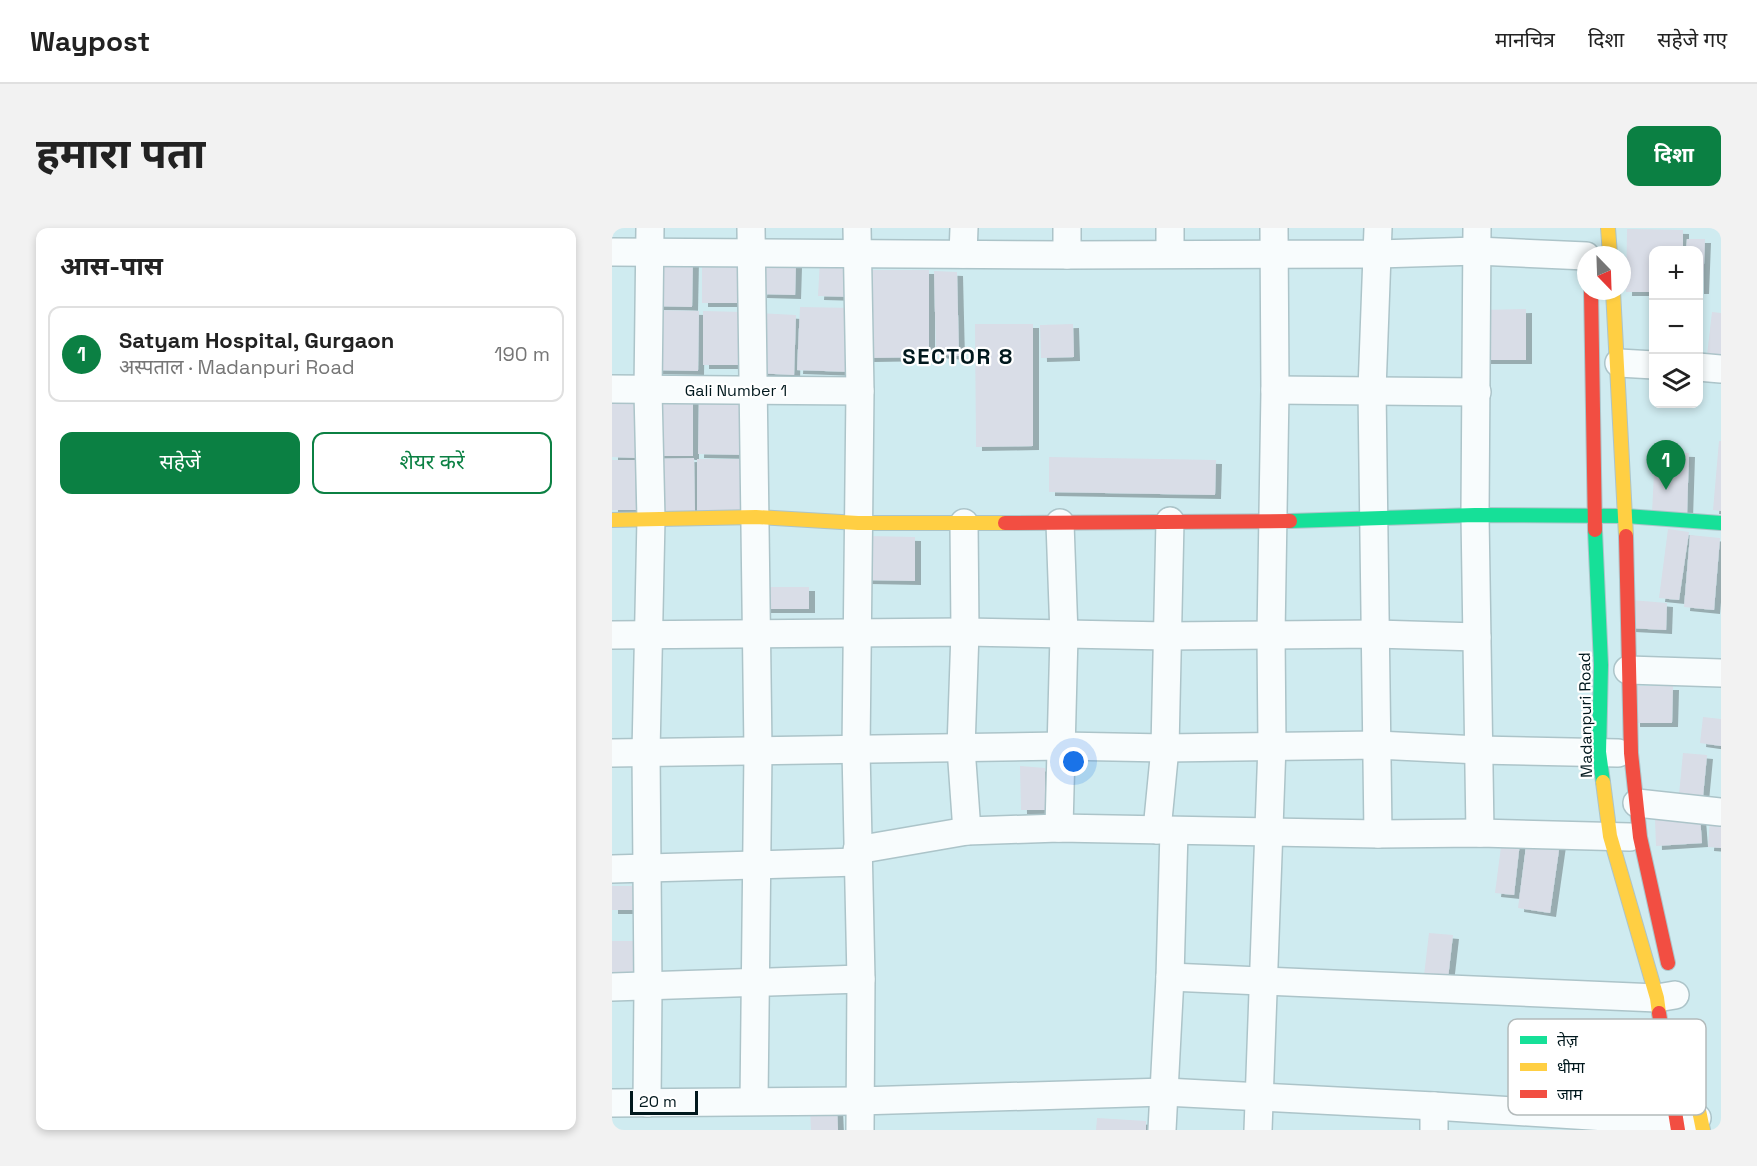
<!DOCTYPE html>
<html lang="hi">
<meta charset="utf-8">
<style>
:root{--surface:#fff;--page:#f2f2f2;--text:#222;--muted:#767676;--line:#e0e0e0;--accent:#0b8043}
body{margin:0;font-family:"Space Grotesk","Noto Sans Devanagari",sans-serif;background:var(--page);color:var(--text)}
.controls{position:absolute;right:18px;top:18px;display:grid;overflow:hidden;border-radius:12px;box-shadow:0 3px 9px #0003}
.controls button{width:54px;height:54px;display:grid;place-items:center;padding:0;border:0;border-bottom:2px solid var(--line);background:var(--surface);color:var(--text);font:30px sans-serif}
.compass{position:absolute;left:965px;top:18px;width:54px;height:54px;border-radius:50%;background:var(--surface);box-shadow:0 3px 9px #0003;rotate:157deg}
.scale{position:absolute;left:18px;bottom:15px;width:68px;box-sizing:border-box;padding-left:6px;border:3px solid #01181d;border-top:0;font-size:16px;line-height:21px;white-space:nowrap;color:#01181d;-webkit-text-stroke:4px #fff;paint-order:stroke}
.you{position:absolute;left:462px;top:534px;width:21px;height:21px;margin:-15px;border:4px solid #fff;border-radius:50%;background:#1a73e8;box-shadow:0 0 0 9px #1a73e833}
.badge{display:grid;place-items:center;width:39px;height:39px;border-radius:50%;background:var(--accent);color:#fff;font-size:20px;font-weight:700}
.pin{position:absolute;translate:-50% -50px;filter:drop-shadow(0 2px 3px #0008)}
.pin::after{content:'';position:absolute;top:32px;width:21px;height:18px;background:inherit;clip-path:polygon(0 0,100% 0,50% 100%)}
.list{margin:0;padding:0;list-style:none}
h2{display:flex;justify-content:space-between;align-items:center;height:78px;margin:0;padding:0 24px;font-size:26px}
h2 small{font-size:20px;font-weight:400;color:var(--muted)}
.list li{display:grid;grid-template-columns:39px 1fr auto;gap:18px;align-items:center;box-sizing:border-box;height:96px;margin:0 12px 12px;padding:0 12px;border:2px solid var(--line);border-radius:12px}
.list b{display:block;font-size:22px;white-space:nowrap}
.list p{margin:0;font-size:20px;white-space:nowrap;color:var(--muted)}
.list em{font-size:20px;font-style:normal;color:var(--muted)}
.actions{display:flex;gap:12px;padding:18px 24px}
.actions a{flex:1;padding:14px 0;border:2px solid var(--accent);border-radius:12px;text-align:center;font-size:21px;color:var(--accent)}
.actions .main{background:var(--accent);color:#fff}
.icon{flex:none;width:33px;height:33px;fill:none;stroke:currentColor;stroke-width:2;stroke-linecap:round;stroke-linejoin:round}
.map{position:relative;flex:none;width:1109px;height:902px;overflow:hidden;border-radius:12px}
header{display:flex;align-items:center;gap:36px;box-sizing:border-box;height:84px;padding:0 30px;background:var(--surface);border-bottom:2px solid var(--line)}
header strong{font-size:28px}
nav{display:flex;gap:33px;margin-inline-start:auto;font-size:21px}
.intro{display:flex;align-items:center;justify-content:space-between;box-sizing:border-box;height:144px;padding:0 36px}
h1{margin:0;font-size:42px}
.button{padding:15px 27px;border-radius:12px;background:var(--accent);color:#fff;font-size:21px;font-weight:700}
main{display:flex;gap:36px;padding:0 36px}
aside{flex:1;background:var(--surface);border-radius:12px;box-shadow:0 3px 9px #0003}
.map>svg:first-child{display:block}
</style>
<header>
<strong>Waypost</strong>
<nav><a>मानचित्र</a><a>दिशा</a><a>सहेजे गए</a></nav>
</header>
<div class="intro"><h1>हमारा पता</h1><a class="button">दिशा</a></div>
<main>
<aside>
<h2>आस-पास<small></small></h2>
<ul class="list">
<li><span class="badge">1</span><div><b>Satyam Hospital, Gurgaon</b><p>अस्पताल · Madanpuri Road</p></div><em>190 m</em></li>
</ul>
<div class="actions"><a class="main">सहेजें</a><a>शेयर करें</a></div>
</aside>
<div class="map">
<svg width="1109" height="902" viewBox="0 0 1109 902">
<defs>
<filter id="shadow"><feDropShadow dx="6" dy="4" stdDeviation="0" flood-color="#0004"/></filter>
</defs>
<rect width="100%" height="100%" fill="#cfebf0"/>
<!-- building -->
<g fill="#d9dde7" filter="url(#shadow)">
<path d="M1015 1 1071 2V22H1042V64H1014Z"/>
<path d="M1075 11H1093L1091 62H1086V22H1074Z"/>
<path d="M39 28 81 29 80 79 39 78Z"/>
<path d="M90 30H129L130 75H90Z"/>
<path d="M208 31H242L241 69 206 68Z"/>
<path d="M151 33 184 35 183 67 149 66Z"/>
<path d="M256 42H317V129L256 130Z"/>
<path d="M322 43 345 44 347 128 324 126Z"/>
<path d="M188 79 242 80 240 144 185 142Z"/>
<path d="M914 81V132H869V82Z"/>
<path d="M40 82 87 83 86 143 39 142Z"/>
<path d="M91 83 131 84 130 137H91Z"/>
<path d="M1100 84 1109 85V129L1095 127Z"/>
<path d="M145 85 184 87 182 147 143 145Z"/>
<path d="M363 96H421V218L364 219Z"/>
<path d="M461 96 462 129 429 130 428 97Z"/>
<path d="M38 169 81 170V228H38Z"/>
<path d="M0 171H26L24 230 0 229Z"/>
<path d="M87 171 135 172 134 227 86 226Z"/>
<path d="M1107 213H1109V283L1101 282Z"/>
<path d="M1043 224 1077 225 1075 286 1040 285Z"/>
<path d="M437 229 604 232 603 267 437 264Z"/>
<path d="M82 230 83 283 39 284 38 231Z"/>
<rect x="85" y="231" width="47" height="54"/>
<path d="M0 232H23L24 282H0Z"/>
<path d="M1056 301 1077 304 1067 372 1047 370Z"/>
<path d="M1078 307 1108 310 1102 382 1072 379Z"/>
<path d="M254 308 303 309V353L253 352Z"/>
<rect x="153" y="359" width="44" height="22"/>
<path d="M1019 372 1055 375 1054 402 1017 400Z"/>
<path d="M1022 458H1061L1060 495H1022Z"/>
<path d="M1091 489 1109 491V518L1088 515Z"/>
<path d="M1071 525 1095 527 1090 579 1066 577Z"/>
<path d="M408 538 433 540V582H409Z"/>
<path d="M1088 589 1090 615 1044 618 1043 591Z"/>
<path d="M1098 589 1109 590V620L1096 619Z"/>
<path d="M890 611 908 614 902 667 883 665Z"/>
<path d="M915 611 948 615 938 685 906 680Z"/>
<path d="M0 658H24L23 682H0Z"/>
<path d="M817 705 841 707 835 759 811 756Z"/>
<rect x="0" y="713" width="23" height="37"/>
<path d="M225 879 226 902H199L198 881Z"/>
<path d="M485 890 534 893V902H484Z"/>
</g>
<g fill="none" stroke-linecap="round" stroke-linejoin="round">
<defs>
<g id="street">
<path d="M139 0 146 523 142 873"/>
<path d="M245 0 248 163 244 522 249 751 248 902"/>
<path d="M455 0V27"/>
<path d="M558 0V26"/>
<path d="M865 0 863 287 868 605"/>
<path d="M0 24 455 27 766 26 865 23 974 28"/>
<path d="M351 26 352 0"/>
<path d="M1007 135 1042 137"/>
<path d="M1086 139 1109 141"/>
<path d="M0 161 248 163"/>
<path d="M663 162 865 164"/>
<path d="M352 295 353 404 349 520 355 603"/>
<path d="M0 407 353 404 555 408 764 406 865 409"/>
<path d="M1016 442 1109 445"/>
<path d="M0 525 450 518 553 520 765 517 867 522 1006 525"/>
<path d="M1025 575 1109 584"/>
<path d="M447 600 452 407 448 295"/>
<path d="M545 602 553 520 558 293"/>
<path d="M766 606 760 162 766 0"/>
<path d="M245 622 355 603 447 600 766 606 868 605 1018 609"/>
<path d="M0 641 246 634"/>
<path d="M558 749 1045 770 1063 767"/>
<path d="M0 759 249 751"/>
<path d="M0 875 247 873 553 864 822 878 1041 892 1085 890"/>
<path d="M35 875 36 759 34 524 39 291 36 163 38 0"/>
<path d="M550 902 558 749 562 603"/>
<path d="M646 902 660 517 659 407 663 162 662 0"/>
<path d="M822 902V878"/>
</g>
<g id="fast">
<path d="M678 293 863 287 1014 288 1109 295"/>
<path d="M983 302 989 437 987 524 991 554"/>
</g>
<g id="slow">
<path d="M996 0 998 27"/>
<path d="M1001 63 1014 308"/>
<path d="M0 292 144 289 246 295H393"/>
<path d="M991 554 998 608 1045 770 1047 785"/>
<path d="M1072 809 1091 902"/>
</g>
<g id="jam">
<path d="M979 63 983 302"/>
<path d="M393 295 678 293"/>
<path d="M1014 308 1019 525 1028 609 1056 735"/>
<path d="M1047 785 1066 902"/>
</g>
</defs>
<!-- street casing -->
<use href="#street" stroke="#acc4c9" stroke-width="30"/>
<!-- fast casing -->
<use href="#fast" stroke="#acc4c9" stroke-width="16"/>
<!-- slow casing -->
<use href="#slow" stroke="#acc4c9" stroke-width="16"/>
<!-- jam casing -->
<use href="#jam" stroke="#acc4c9" stroke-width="16"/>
<!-- street -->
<use href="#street" stroke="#f8fcfd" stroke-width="27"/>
<!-- fast -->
<use href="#fast" stroke="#16e098" stroke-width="14"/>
<!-- slow -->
<use href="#slow" stroke="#ffcf43" stroke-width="14"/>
<!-- jam -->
<use href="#jam" stroke="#f24e42" stroke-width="14"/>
</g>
<g text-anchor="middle" stroke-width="4.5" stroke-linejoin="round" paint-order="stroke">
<!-- street labels -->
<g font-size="16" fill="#01181d" stroke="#fff">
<text x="124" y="168">Gali Number 1</text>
<text transform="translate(973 487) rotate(-91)" y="6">Madanpuri Road</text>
</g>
<!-- district labels -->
<g font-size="22" font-weight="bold" letter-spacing="1.5" fill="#01181d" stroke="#fff">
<text x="346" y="136">SECTOR 8</text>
</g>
</g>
<!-- legend -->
<rect x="896" y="791" width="198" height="96" rx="9" fill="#fff" stroke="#b3babb" stroke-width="1.5"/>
<rect x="908" y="808" width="27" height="8" fill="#16e098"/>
<rect x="908" y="835" width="27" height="8" fill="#ffcf43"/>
<rect x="908" y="862" width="27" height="8" fill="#f24e42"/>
<g font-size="16" fill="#01181d">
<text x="945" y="818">तेज़</text>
<text x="945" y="845">धीमा</text>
<text x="945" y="872">जाम</text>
</g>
</svg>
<div class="controls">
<button>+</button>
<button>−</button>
<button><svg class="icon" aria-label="layers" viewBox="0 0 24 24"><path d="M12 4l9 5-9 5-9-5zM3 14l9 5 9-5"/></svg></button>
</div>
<svg class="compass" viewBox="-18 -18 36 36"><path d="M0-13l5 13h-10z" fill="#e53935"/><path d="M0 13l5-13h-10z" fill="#767676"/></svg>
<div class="scale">20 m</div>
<div class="you"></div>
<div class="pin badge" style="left:1054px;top:262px">1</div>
</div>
</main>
